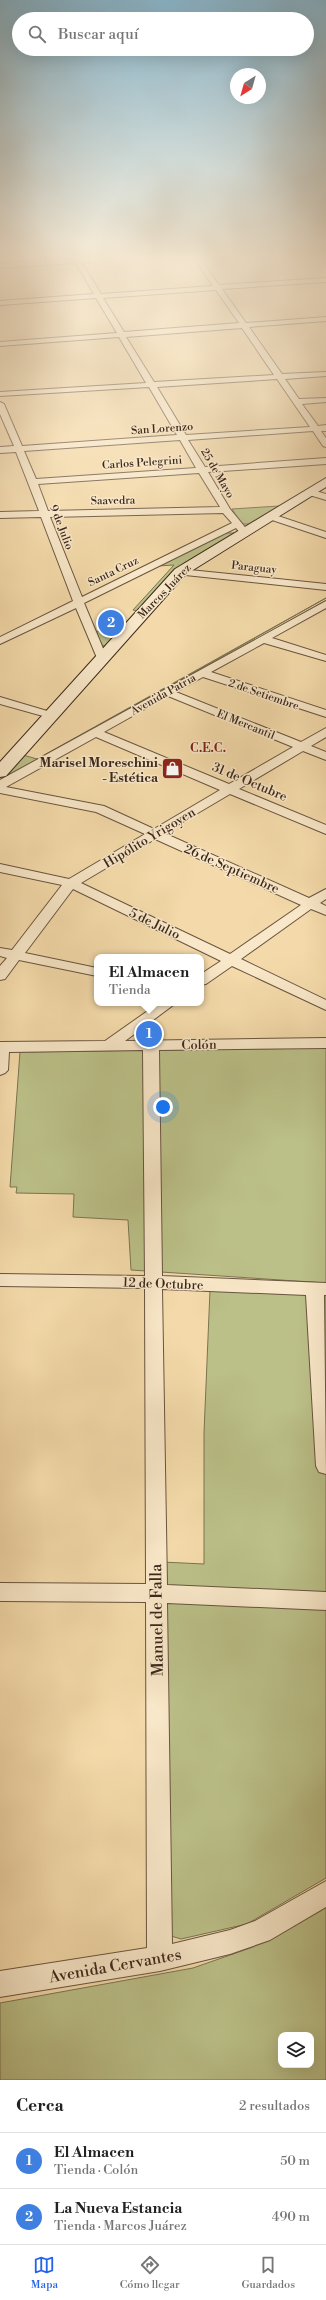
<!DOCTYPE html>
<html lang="es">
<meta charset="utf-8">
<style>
:root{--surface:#fff;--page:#f2f2f2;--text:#222;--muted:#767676;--line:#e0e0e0;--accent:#2563eb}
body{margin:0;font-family:"Libre Bodoni",serif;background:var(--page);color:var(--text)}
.controls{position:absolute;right:12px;bottom:12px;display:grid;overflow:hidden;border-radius:8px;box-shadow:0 4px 16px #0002}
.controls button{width:36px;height:36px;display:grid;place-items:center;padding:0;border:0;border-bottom:1px solid var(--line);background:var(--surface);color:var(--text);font:20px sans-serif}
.compass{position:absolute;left:230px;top:68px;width:36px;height:36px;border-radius:50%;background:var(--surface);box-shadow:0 4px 16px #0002;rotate:217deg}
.you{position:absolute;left:163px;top:1107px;width:14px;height:14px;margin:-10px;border:3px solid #fff;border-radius:50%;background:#1a73e8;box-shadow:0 0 0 6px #1a73e833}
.badge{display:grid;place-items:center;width:26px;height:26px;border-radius:50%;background:var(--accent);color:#fff;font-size:13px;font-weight:700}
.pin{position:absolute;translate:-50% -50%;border:2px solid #fff;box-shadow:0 1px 4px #0006}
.popup{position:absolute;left:94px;top:954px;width:110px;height:52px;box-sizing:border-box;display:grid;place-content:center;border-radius:8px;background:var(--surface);filter:drop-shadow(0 1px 3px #0005);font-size:13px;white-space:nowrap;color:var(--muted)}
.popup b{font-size:15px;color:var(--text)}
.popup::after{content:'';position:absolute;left:50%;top:100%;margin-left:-8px;border:8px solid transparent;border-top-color:var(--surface)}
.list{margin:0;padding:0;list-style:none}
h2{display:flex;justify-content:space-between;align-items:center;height:52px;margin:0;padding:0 16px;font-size:17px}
h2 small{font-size:13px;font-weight:400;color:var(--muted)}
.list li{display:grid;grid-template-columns:26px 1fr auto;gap:12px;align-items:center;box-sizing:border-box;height:56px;padding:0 16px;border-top:1px solid var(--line)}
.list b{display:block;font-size:15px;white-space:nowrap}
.list p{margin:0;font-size:13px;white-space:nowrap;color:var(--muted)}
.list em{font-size:13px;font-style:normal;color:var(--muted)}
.icon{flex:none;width:22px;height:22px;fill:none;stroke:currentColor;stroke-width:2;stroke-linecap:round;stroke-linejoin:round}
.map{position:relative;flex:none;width:326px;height:2080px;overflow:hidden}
.search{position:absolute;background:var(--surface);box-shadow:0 4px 16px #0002;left:12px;right:12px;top:12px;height:44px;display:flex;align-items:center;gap:10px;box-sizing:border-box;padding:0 14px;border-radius:22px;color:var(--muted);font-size:15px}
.sheet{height:164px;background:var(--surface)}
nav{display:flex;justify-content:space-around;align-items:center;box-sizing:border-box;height:56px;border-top:1px solid var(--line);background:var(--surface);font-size:11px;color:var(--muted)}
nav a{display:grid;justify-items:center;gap:2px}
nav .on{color:var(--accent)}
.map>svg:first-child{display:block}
</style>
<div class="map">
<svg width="326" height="2080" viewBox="0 0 326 2080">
<rect width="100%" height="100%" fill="#f4daaa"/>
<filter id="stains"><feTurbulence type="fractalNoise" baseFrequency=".005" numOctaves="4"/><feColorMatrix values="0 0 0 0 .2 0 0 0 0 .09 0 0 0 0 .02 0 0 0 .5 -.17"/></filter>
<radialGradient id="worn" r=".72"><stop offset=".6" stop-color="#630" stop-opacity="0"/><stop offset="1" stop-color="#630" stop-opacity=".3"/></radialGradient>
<!-- green -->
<g fill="#bbc088" stroke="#7b7452" fill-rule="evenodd">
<path d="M279 506 250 524H241L232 509Z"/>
<path d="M225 533H234L184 563 165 580 137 611 133 610 174 565 158 566Z"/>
<path d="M326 598 38 760 8 776H5L23 755 37 759Z"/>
<path d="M105 628 106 631 117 633 106 645 103 646 95 633Z"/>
<path d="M326 1048V1283L131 1270 128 1220 73 1217 74 1194 16 1193 17 1187H10L20 1052Z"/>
<path d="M210 1290 326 1295V1878L247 1924 181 1939 171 1936 162 1562 204 1564V1433Z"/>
<path d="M326 1906V2080H0V2003L193 1968 253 1947ZM281 2035H311V2065H281Z"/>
</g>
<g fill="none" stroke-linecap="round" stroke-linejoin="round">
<defs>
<g id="minor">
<path d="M73 258H126L123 260 82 263 101 294 213 286 194 258H200L219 285 326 278V282L222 289 246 323 326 317V321L249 327 282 374 326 372V376L285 379 299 399 326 398V402L302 404 318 426 326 425V431H321L326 438V447L323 446 313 431 188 440 205 467 326 458V464L208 472 230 509 249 532 247 534H241L236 528 84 603 107 658 102 661 97 658 76 608 0 644V637L73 601 41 517 0 518V512L39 511 16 452 0 453V447L14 446 0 414V402L4 404 22 446 177 435 149 387 0 396V392L146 383 119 337 0 346V342L117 333 96 298 0 305V301L94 294 76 263 0 268V264ZM216 290 239 323 124 332 103 298ZM242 328 274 375 154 382 126 337ZM277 379 310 427 186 435 157 387ZM180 440 196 468 36 479 24 451ZM199 473 220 507 48 511 38 484ZM223 513 232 523 82 597 50 517Z"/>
<path d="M309 489 326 494V500L306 494 304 492Z"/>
<path d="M269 513 326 532V538L266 518 264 516Z"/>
<path d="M180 569 326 584V590L176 574V570Z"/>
<path d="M326 601V608L272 638 326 655V661L264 643 211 672 326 710V717L203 677 176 692 301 742 326 728V737L311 746 326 752V760L303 751 239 789 326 825V834L230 794 164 833 309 898 326 889V899L320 903 326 906V915L311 909 241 959 326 1000V1010L232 966 206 984 201 985V974L221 961 73 889 25 953 97 968V976L19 960 5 979 0 980V966L7 958 0 956V948L12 950 62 885 0 872V864L69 879 145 834 96 812 0 793V780ZM168 696 293 747 229 784 104 732ZM96 737 220 790 154 829 104 806 6 787ZM155 839 301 905 230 954 81 883Z"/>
<path d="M0 697 54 713 56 715 50 718 0 704Z"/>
<path d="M159 1003H176L125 1041 326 1038V1048L159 1050 162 1276 326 1283V1295H324L326 1474 319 1472 316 1466 306 1295 162 1289 167 1585 326 1592V1610L167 1603 172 1944 230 1930 255 1921 326 1881V1907L270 1940 230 1954 160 1971 0 1997V1971L147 1948 146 1602 0 1601V1583L146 1584 145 1288 0 1286V1274L145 1276 143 1050 9 1052 8 1070 5 1073 0 1075V1042L105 1041Z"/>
</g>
<g id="secondary">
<path d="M318 258H326V264Z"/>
<path d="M326 478V487L185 575 6 776 0 777V762L175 569Z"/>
</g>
</defs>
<!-- minor casing -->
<use href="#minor" stroke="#695440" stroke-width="2"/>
<!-- secondary casing -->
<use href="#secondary" stroke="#3b271c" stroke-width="2"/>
<!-- minor -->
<use href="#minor" fill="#f8e7c8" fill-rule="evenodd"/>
<!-- secondary -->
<use href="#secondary" fill="#f8e7c8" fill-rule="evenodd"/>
</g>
<!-- sky -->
<linearGradient id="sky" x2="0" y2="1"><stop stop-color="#89b7ce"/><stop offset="0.47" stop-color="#faeed9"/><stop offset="1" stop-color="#faeed9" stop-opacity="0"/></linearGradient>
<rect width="326" height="549" fill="url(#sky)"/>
<!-- icons -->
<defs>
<symbol id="shop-square" viewBox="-11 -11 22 22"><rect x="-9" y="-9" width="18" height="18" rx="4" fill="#8f2418" stroke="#f8e7c8"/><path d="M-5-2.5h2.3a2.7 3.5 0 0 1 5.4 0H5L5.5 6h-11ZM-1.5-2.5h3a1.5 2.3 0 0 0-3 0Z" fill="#fff"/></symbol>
</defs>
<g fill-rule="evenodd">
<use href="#shop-square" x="160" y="756" width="25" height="25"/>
</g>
<g text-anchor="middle" stroke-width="3" stroke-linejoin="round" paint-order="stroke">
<!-- far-street labels -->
<g font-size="11" fill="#3b271c" stroke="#f8e7c8">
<text transform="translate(162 428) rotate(-4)" y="4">San Lorenzo</text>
<text transform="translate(142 462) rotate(-4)" y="4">Carlos Pelegrini</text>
<text transform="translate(218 473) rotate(60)" y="4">25 de Mayo</text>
<text transform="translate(113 500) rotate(-1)" y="4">Saavedra</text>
<text transform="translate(62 527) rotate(69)" y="4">9 de Julio</text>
<text transform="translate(254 567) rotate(6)" y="4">Paraguay</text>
<text transform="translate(113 571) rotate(-26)" y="4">Santa Cruz</text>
<text transform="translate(164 591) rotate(-46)" y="4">Marcos Juárez</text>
<text transform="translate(163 694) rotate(-29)" y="4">Avenida Patria</text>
<text transform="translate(264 694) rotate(19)" y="4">2 de Setiembre</text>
<text transform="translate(246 724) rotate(22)" y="4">El Mercantil</text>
</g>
<!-- far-neighbourhood labels -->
<g font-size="12" font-weight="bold" fill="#7a1f14" stroke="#f8e7c8">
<text x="208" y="752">C.E.C.</text>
</g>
<!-- poi labels -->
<g font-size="13" font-weight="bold" fill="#3b271c" stroke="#f8e7c8" text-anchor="end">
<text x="158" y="767">Marisel Moreschini<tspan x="158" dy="15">- Estética</tspan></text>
</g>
<!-- street labels -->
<g font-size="13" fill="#3b271c" stroke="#f8e7c8">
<text transform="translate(250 781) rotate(23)" y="5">31 de Octubre</text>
<text transform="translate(149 837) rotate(-31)" y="5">Hipólito Yrigoyen</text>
<text transform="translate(232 868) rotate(24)" y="5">26 de Septiembre</text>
<text transform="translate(155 923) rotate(26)" y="5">5 de Julio</text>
<text transform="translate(199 1044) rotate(-1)" y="5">Colón</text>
<text transform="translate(163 1283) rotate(2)" y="5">12 de Octubre</text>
</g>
<!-- near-street labels -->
<g font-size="16" fill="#3b271c" stroke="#f8e7c8">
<text transform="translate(156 1620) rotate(-91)" y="6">Manuel de Falla</text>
<text transform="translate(115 1965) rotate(-10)" y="6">Avenida Cervantes</text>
</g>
</g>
<rect width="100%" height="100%" filter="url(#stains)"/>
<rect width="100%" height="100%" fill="url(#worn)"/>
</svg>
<div class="controls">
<button><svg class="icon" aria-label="layers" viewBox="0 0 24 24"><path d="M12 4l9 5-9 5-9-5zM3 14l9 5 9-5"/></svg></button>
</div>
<svg class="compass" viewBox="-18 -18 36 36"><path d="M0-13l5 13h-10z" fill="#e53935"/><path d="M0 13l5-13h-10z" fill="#767676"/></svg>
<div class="you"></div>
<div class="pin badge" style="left:149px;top:1034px;background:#3f7fe0">1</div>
<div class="popup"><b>El Almacen</b>Tienda</div>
<div class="pin badge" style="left:111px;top:623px;background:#3f7fe0">2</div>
<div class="search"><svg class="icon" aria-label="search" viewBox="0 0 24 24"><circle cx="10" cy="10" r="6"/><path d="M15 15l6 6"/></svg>Buscar aquí</div>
</div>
<section class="sheet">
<h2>Cerca<small>2 resultados</small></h2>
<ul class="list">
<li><span class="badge" style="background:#3f7fe0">1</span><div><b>El Almacen</b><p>Tienda · Colón</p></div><em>50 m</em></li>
<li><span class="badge" style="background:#3f7fe0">2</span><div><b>La Nueva Estancia</b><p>Tienda · Marcos Juárez</p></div><em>490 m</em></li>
</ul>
</section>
<nav>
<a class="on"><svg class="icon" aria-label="map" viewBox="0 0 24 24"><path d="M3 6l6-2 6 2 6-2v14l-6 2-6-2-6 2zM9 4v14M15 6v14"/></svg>Mapa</a>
<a><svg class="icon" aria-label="directions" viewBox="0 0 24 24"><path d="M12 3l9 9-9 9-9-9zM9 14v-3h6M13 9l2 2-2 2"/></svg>Cómo llegar</a>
<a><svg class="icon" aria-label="saved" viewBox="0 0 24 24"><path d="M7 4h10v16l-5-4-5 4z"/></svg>Guardados</a>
</nav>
